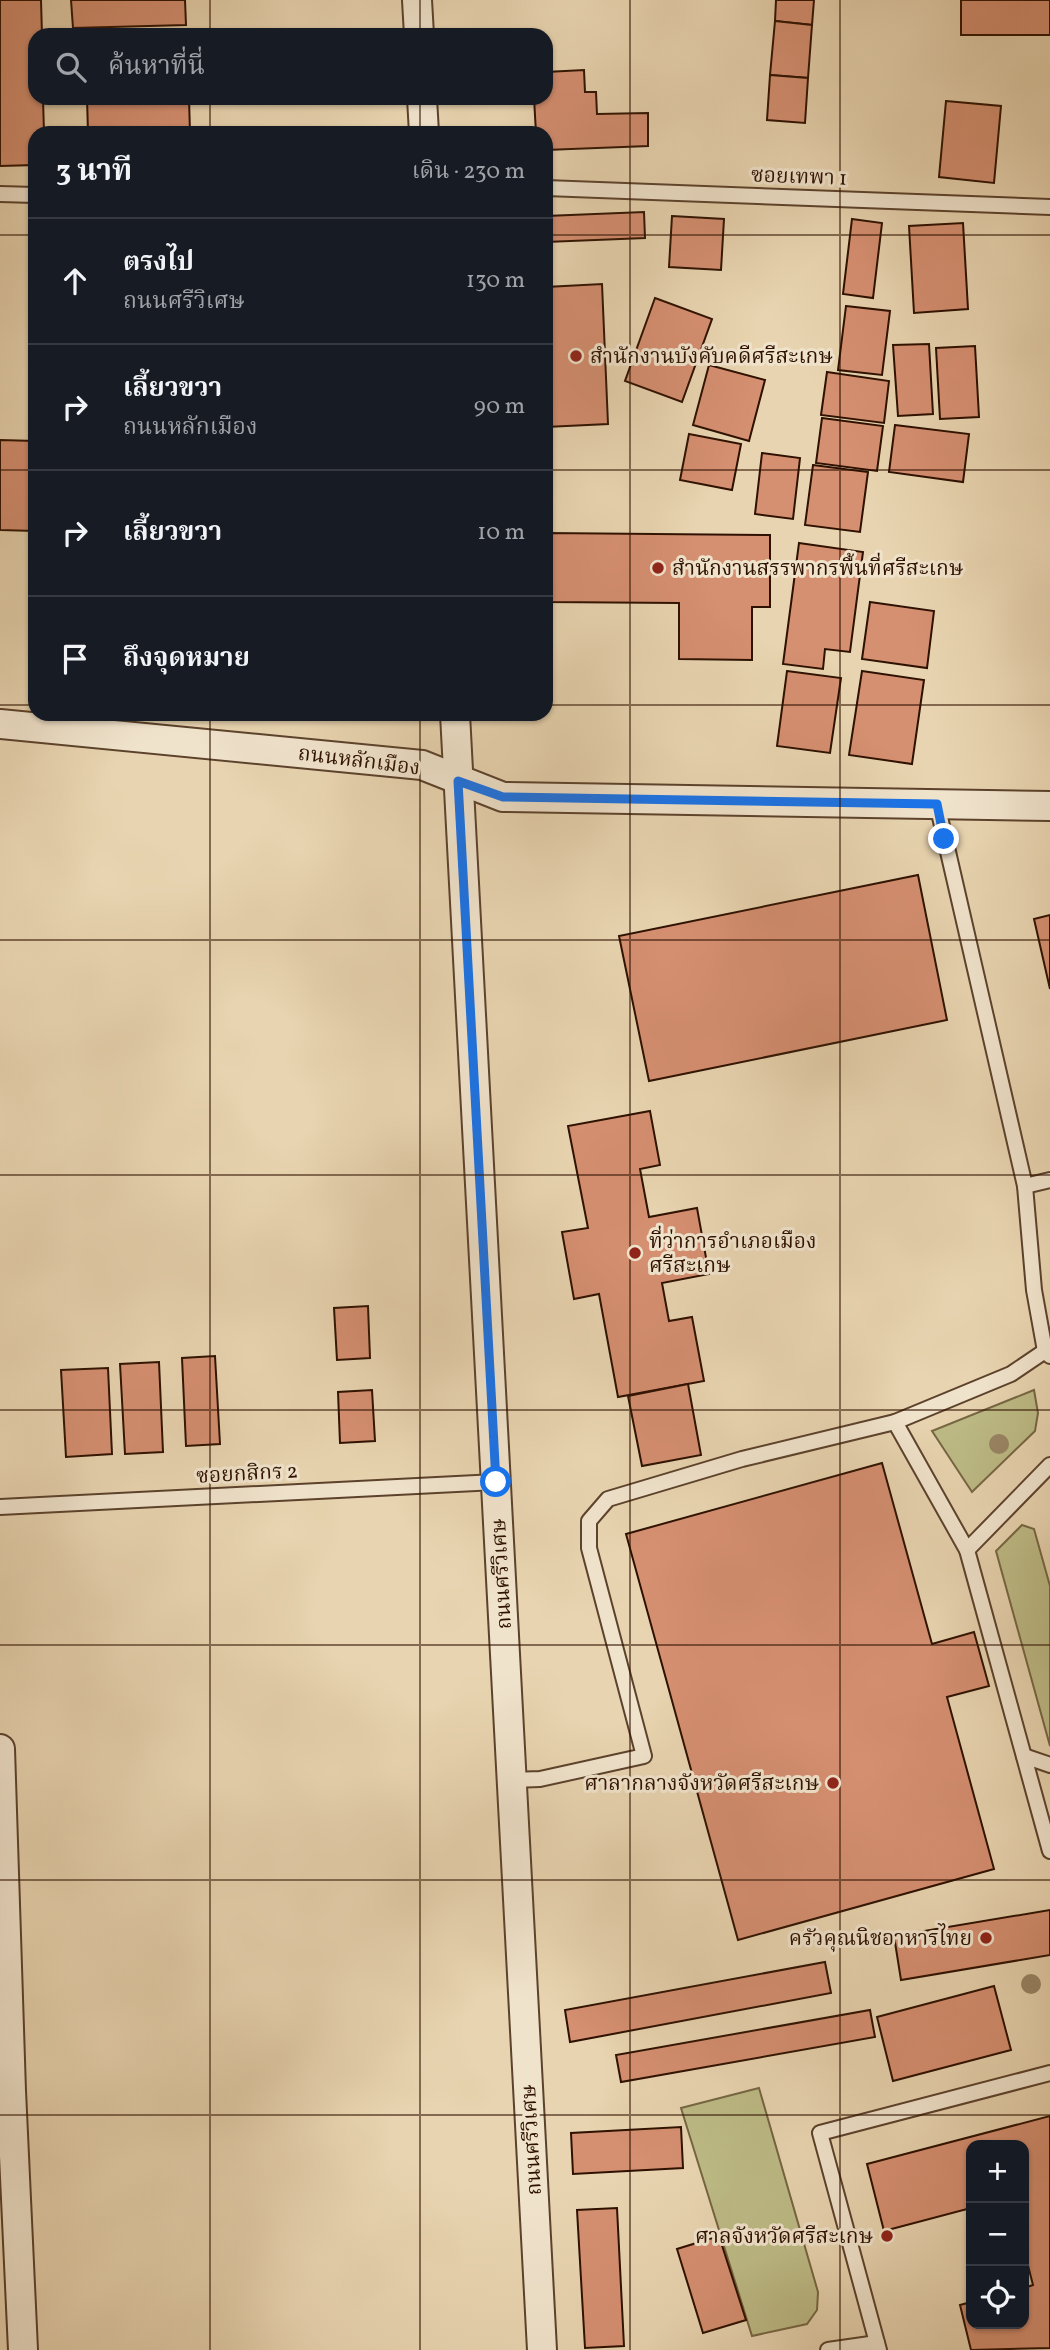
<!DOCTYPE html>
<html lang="th">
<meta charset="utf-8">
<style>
:root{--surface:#171b24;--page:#20242c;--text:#f1f3f6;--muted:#9ea1a6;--line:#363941}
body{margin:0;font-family:Vollkorn,"Noto Serif Thai",serif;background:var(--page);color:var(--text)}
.controls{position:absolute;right:21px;bottom:21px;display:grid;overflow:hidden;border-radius:14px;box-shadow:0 2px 5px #0004}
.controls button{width:63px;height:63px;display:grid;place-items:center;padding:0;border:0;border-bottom:2px solid var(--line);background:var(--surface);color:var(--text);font:35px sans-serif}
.stop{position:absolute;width:21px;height:21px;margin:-16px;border:5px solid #1a73e8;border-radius:50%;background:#fff}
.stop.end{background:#1a73e8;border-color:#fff;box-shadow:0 2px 7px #0008}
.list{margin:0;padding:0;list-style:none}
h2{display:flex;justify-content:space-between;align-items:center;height:91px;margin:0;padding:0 28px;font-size:30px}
h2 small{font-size:23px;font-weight:400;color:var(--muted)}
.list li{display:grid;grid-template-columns:46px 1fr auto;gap:21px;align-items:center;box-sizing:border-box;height:126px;padding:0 28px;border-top:2px solid var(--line)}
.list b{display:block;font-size:26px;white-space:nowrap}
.list p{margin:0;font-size:23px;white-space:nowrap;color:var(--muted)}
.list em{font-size:23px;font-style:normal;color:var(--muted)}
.icon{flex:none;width:38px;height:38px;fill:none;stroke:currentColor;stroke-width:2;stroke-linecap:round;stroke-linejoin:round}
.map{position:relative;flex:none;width:1050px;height:2350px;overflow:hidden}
.search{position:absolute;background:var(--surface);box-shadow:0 2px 5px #0004;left:28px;top:28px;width:525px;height:77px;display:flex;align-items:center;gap:18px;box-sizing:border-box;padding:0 24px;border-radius:21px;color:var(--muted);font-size:26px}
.panel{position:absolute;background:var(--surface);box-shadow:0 2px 5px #0004;left:28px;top:126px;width:525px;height:595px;border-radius:21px}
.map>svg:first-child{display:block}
</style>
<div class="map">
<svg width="1050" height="2350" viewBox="0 0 1050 2350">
<rect width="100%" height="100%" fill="#e8d4b0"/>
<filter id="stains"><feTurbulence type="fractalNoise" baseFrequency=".00286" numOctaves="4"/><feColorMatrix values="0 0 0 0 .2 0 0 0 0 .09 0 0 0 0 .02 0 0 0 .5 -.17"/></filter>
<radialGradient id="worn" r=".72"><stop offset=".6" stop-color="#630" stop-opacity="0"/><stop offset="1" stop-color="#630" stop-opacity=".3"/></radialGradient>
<!-- grass -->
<g fill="#bdbb86" stroke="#766643" stroke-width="2">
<path d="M1034 1390 1038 1413 1035 1431 972 1492 932 1431Z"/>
<path d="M1022 1525 1034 1529 1050 1586V1746L996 1551Z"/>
<path d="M759 2088 818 2292 817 2310 807 2324 752 2336 681 2108Z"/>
</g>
<!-- building -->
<g fill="#d58f71" stroke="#2e1100" stroke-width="2">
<path d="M0 0H41L42 35H35V98H43L44 133H35V165L0 166Z"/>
<path d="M71 0H185L186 25 73 28Z"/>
<path d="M776 0H814L812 25 775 21Z"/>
<rect x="961" y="0" width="89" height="35"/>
<path d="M775 21 812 25 808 78 770 75Z"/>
<path d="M584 70 585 92H596L597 114 648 113V146L546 150V133H536L534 98H546V72Z"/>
<path d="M770 75 808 78 805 123 767 120Z"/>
<path d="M87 98H189L190 133H88Z"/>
<path d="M946 101 1001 106 994 183 939 177Z"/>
<path d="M644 212 645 238 546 242V216Z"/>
<path d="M672 216 724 219 721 270 669 267Z"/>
<path d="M852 219 882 223 873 298 843 294Z"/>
<path d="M963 223 968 309 914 313 909 226Z"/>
<path d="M602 284 608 424 546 427V287Z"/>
<path d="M655 298 712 319 682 402 625 381Z"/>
<path d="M846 306 890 311 882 375 838 370Z"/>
<path d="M929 344 933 414 898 416 893 345Z"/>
<path d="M975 346 979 417 940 419 936 348Z"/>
<path d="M709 365 765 380 749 441 693 425Z"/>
<path d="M827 372 889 381 884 423 821 415Z"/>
<path d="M822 418 883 426 877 471 816 463Z"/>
<path d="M895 425 969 434 963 482 889 472Z"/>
<path d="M689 434 741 444 732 490 680 480Z"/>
<path d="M0 440 35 441V531L0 530Z"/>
<path d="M762 453 800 458 793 519 755 514Z"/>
<path d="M813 465 868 472 860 532 805 525Z"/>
<path d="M546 533 770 535V607H752V660L679 659V603L546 602Z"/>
<path d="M799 543 863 552 850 652 825 649 823 669 783 664Z"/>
<path d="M870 602 934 611 927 668 862 659Z"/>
<path d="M787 671 841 678 830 753 777 746Z"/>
<path d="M862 671 924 680 912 764 849 755Z"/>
<path d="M918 875 947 1020 649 1081 619 936Z"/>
<path d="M1050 915V989L1034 919Z"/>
<path d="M650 1111 660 1165 640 1169 649 1217 697 1208 709 1274 662 1283 669 1321 692 1317 704 1381 618 1397 599 1294 574 1299 562 1232 588 1228 568 1126Z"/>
<path d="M368 1306 370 1358 337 1360 334 1308Z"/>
<path d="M215 1356 220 1444 186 1446 182 1358Z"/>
<path d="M159 1362 163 1452 125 1454 120 1364Z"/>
<path d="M108 1368 112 1454 66 1457 61 1370Z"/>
<path d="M688 1384 701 1455 642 1466 628 1396Z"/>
<path d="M372 1390 375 1441 340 1443 338 1392Z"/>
<path d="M882 1463 932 1644 974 1632 989 1686 947 1697 994 1869 738 1940 626 1534Z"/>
<path d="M1050 1910V1955L901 1980 894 1936Z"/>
<path d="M825 1962 831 1993 570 2042 565 2010Z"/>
<path d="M994 1986 1011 2050 893 2081 877 2017Z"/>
<path d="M870 2010 875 2037 621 2082 616 2055Z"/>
<path d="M1050 2116V2348L971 2350 960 2305 971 2302V2324H1024V2288L1033 2285 1024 2250V2145H971V2208L884 2231 867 2164Z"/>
<path d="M681 2127 683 2168 573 2174 571 2133Z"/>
<path d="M617 2208 624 2346 585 2348 577 2210Z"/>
<path d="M719 2236 746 2320 703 2333 677 2249Z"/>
</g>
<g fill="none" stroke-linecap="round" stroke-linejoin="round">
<defs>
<g id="lane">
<path d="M546 188 1050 207"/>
<path d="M0 194 35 195"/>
<path d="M937 804 1025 1186 1034 1290 1045 1351 1050 1356"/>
<path d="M1025 1186 1050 1180"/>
<path d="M895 1422 967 1550 1050 1851"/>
<path d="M0 1507 496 1482"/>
<path d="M967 1550 1050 1465"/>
<path d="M1024 1756 1050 1765"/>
<path d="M512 1780 540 1779 644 1756 589 1548V1521L608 1499 742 1459 895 1422 1011 1374 1045 1351"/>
<path d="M828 2350 877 2343"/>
<path d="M879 2350 820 2133 1050 2073"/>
</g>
<g id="street">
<path d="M417 0 419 35"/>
<path d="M422 98 424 133"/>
<path d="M455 714 542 2350"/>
<path d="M0 724 422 765 503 797 1050 806"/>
<path d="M0 1749 11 2091 23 2350"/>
</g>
</defs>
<!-- lane casing -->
<use href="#lane" stroke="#5c422c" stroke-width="18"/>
<!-- street casing -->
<use href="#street" stroke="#5c422c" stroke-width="32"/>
<!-- lane -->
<use href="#lane" stroke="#f0e3cc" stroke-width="14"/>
<!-- street -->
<use href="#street" stroke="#f0e3cc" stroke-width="28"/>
</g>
<!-- trees -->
<g fill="#998565">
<circle cx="999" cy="1444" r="10"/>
<circle cx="1031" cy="1984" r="10"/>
</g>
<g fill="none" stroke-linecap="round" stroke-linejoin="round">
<!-- route -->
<path stroke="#1a73e8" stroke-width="9" d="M496 1482 458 781 503 797 937 804 944 839"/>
</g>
<!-- grid -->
<path fill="none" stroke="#2e1100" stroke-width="2" stroke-opacity="0.55" d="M210 0V35M420 0V35M630 0V2350M840 0V2350M210 98V133M420 98V133M0 235H35M546 235H1050M0 470H35M546 470H1050M0 705H35M546 705H1050M210 714V2350M420 714V2350M0 940H1050M0 1175H1050M0 1410H1050M0 1645H1050M0 1880H1050M0 2115H1050"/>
<!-- markers -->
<g fill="#8f2418" stroke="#f0e3cc" stroke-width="2.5">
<circle cx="576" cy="356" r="7"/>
<circle cx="658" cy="568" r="7"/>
<circle cx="635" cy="1253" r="7"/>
<circle cx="833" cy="1783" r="7"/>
<circle cx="986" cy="1938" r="7"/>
<circle cx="887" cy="2236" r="7"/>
</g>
<g text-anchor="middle" stroke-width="6" stroke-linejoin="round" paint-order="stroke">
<!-- street labels -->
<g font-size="21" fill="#2e1100" stroke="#f0e3cc">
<text transform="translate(799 176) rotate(2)" y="7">ซอยเทพา 1</text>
<text transform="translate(359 760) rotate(7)" y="7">ถนนหลักเมือง</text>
<text transform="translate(247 1473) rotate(-3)" y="7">ซอยกสิกร 2</text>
<text transform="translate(501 1574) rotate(-93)" y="7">ถนนศรีวิเศษ</text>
<text transform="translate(531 2140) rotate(-93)" y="7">ถนนศรีวิเศษ</text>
</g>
<!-- poi labels -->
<g font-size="21" fill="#2e1100" stroke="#f0e3cc" text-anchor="start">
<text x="590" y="363">สำนักงานบังคับคดีศรีสะเกษ</text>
<text x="672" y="575">สำนักงานสรรพากรพื้นที่ศรีสะเกษ</text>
<text x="649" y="1248">ที่ว่าการอำเภอเมือง<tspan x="649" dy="24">ศรีสะเกษ</tspan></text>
<text x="819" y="1790" text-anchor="end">ศาลากลางจังหวัดศรีสะเกษ</text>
<text x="972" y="1945" text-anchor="end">ครัวคุณนิชอาหารไทย</text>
<text x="873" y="2243" text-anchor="end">ศาลจังหวัดศรีสะเกษ</text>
</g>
</g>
<rect width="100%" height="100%" filter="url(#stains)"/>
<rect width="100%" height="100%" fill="url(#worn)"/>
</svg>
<div class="controls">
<button>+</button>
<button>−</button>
<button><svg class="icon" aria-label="locate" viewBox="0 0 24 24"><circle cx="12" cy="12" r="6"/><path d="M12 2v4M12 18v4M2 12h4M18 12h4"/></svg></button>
</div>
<div class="stop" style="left:496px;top:1482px"></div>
<div class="stop end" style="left:944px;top:839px"></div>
<div class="search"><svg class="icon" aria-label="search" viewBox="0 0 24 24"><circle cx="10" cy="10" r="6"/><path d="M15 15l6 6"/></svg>ค้นหาที่นี่</div>
<section class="panel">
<h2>3 นาที<small>เดิน · 230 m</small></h2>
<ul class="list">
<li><svg class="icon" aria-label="ahead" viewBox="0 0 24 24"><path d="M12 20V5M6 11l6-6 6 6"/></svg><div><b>ตรงไป</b><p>ถนนศรีวิเศษ</p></div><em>130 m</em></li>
<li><svg class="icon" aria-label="right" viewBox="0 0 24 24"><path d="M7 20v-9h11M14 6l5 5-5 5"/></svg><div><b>เลี้ยวขวา</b><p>ถนนหลักเมือง</p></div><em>90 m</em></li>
<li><svg class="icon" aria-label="right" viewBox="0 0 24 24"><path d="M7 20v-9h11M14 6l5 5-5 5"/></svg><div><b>เลี้ยวขวา</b></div><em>10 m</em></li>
<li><svg class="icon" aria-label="arrive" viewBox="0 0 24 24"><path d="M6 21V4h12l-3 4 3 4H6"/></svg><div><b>ถึงจุดหมาย</b></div></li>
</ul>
</section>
</div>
